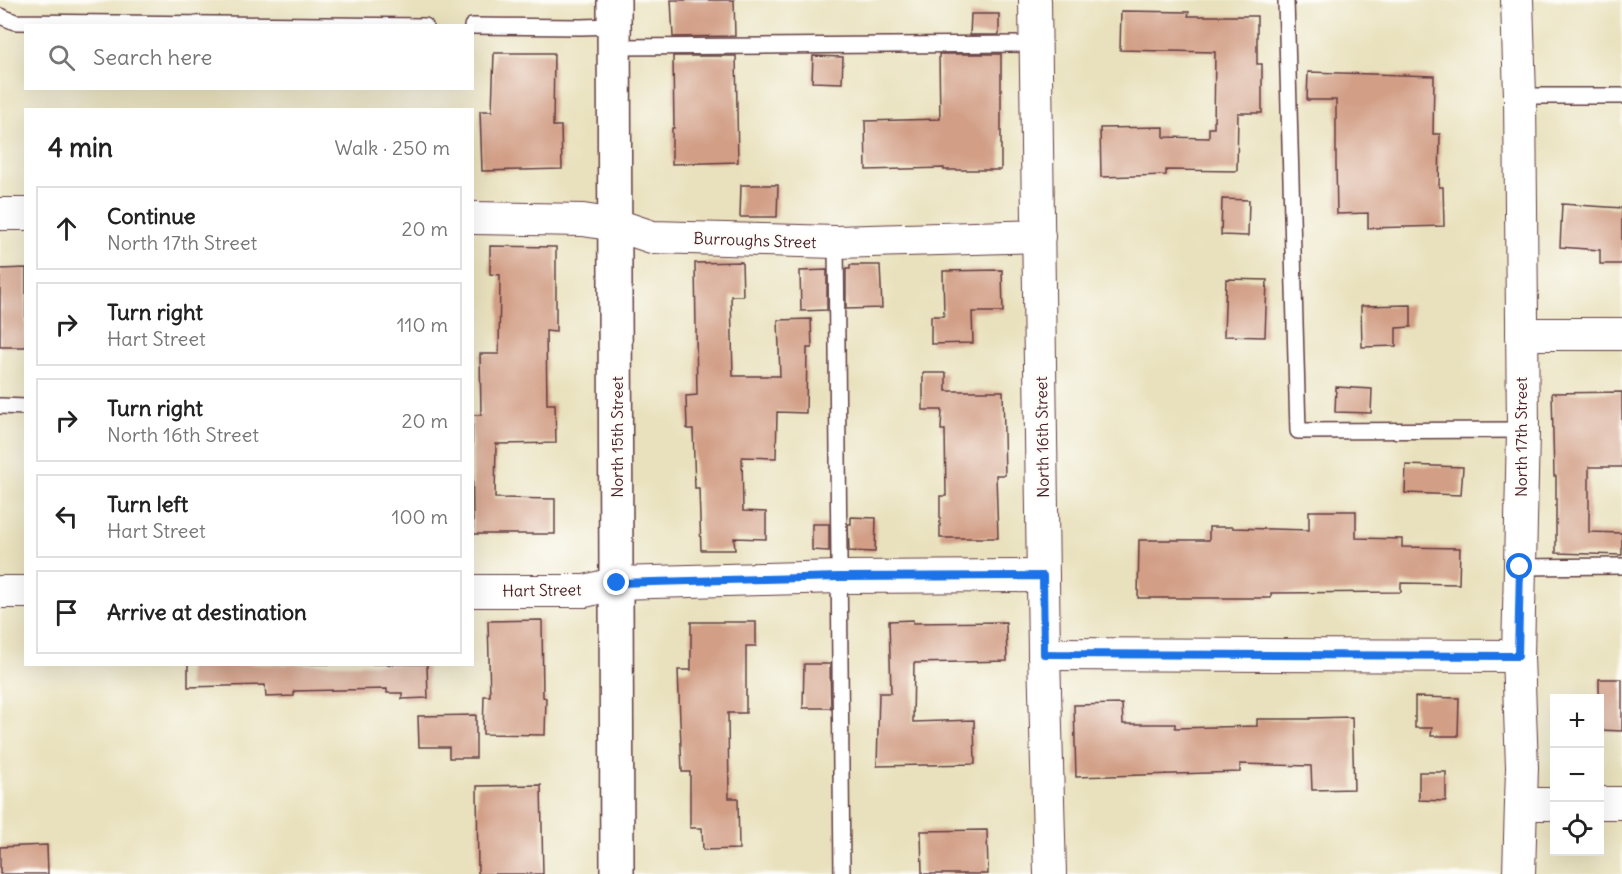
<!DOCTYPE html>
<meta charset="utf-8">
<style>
:root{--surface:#fff;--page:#f2f2f2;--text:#222;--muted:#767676;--line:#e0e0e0}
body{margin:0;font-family:Delius,sans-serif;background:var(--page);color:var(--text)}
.controls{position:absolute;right:18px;bottom:18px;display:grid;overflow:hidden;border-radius:0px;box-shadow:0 6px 24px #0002}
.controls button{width:54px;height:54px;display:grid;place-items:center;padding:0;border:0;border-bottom:2px solid var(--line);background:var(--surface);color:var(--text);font:30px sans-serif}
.stop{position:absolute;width:18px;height:18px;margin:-14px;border:4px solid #1a73e8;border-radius:50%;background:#fff}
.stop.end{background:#1a73e8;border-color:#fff;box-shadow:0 2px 6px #0008}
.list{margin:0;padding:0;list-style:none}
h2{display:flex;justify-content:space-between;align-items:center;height:78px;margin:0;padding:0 24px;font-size:26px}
h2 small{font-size:20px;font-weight:400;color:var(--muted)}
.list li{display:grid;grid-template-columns:39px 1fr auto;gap:18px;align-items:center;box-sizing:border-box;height:84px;margin:0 12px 12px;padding:0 12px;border:2px solid var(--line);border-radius:0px}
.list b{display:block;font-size:22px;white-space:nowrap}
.list p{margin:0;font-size:20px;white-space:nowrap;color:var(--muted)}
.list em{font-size:20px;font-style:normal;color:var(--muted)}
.icon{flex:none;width:33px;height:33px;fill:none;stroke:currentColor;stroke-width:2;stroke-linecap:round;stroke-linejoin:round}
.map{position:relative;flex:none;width:1622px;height:874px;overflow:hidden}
.search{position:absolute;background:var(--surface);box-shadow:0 6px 24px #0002;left:24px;top:24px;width:450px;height:66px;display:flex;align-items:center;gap:15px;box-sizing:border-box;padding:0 21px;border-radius:0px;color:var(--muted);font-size:22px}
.panel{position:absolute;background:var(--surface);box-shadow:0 6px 24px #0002;left:24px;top:108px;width:450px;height:558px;border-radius:0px}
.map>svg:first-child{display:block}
</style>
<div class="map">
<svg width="1622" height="874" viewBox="0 0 1622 874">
<rect width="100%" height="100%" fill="#fdfcf7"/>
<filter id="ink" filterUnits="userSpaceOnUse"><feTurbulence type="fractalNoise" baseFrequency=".0167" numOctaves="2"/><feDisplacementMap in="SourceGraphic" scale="12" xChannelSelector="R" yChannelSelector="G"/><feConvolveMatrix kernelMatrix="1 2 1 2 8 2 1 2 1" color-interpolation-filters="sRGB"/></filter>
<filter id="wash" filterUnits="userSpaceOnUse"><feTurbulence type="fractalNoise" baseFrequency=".008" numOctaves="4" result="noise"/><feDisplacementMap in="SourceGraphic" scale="24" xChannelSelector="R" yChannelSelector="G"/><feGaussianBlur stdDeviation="1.35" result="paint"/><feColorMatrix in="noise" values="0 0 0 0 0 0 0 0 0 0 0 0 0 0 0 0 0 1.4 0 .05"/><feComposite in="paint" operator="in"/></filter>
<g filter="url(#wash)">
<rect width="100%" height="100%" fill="#e9e1bd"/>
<g id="blocks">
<!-- building -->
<g fill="#d29e85">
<path d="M671 0H734L735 36 673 37Z"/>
<path d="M1121 11 1189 12 1188 16H1257V64H1262V113H1238L1237 171 1166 170V175L1101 177 1100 128 1164 127V137L1209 138V128H1214L1215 52 1120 50Z"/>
<path d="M971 14H999V35H970Z"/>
<path d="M494 53H554L553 126H561L562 169 482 171 480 111H492Z"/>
<path d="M939 54H1001V170H944V168L866 170 865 121 940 119Z"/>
<path d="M673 56H736L738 162 672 164V128H674Z"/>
<path d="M813 56 843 57 842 83 812 82Z"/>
<path d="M1308 72 1434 76 1433 134H1440L1439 187H1443L1444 226 1368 228V213L1337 214 1336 164V100H1307Z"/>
<path d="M741 185H778L777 217H740Z"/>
<path d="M1222 199 1249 200 1248 236 1221 235Z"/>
<path d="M1562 204 1622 208V264H1600V250L1560 247Z"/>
<path d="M490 246 556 247V332L546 331 547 404H555L556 443 496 444 495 498 555 499V534H473L472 415H481L480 354H499L500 275 490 274Z"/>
<path d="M742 262 743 296H731L733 376H780L778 320 811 319 812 348H807L806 413 777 412 776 458 742 457 743 511 766 512V539L734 538 735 550H701L699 488H695L693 429H687L686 396 697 395 695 263Z"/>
<path d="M850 265H880L882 308 846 309V269H850Z"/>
<path d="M26 268V347H0V269Z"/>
<path d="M827 270V310L801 311 800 271Z"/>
<path d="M1002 270 1003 312H972L973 343 931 344V316H944L943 271Z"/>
<path d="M1226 279 1267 280 1265 337 1224 336Z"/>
<path d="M1411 305V327L1396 328V346L1362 347 1361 306Z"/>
<path d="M923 373H946V391H1003L1005 475H996L998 538H940V496H946L945 430H941L942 410H923Z"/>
<path d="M1336 387 1372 389 1371 413 1335 412Z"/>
<path d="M1622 392V467H1589V532L1622 533V555L1556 553V476H1554L1552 393Z"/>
<path d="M1406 465 1463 467 1461 495 1405 493Z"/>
<path d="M1309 511H1356V538L1402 539V547L1460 548 1459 584 1401 583V592L1271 593V598H1138L1139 540H1209V527H1233V528L1309 530Z"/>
<path d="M851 517 876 518 875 552 849 551 848 524H851Z"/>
<path d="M812 524H829V551L812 550Z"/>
<path d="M542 620 543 697 546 698 545 735 483 734 484 696H490L488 621Z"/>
<path d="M913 620V623L1006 622 1007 661 914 663 913 722 974 720 975 764 877 766 879 693H891L889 621Z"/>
<path d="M691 622H756V646H746V713H728L729 798H738L739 849 703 850 702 828H690V772H682L678 670H691Z"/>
<path d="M188 664H427L428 698 402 699V693H387V689L294 691V696L266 697 265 685 188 687Z"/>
<path d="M804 664H830L831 708H803Z"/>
<path d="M1599 679H1622V731L1599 730Z"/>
<path d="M1415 697 1459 698 1458 736H1431L1432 728H1415Z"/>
<path d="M1122 704 1123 724H1175V728L1257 726V719H1310V718L1352 717 1354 789 1312 790 1311 766 1240 764V772L1076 777 1074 705Z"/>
<path d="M476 715V758H449V747H419L418 716Z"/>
<path d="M1419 772H1446V801L1419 800Z"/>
<path d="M541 785 543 874H478L477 786Z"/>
<path d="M987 830 988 874H922L921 831Z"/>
<path d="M47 845 48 874H0V847Z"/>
</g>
</g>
</g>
<g filter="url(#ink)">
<use href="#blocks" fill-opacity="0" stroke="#623c41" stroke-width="1.5"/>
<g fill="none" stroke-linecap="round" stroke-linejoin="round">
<defs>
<g id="lane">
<path d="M1286 0 1298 431 1523 430"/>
<path d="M0 16 15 22 425 26"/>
<path d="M472 26 581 27 614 26"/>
<path d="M615 47 1036 44"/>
<path d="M1520 96H1622"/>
<path d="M836 242 842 874"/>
<path d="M0 406 26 407"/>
<path d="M1520 567 1622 566"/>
</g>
<g id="street">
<path d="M1035 0 1044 654 1050 874"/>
<path d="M1517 0 1520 96 1523 430 1518 656 1522 767 1519 874"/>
<path d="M0 214H26"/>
<path d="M472 218 583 220 616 225 652 237 836 242 1039 236"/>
<path d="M1522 334H1622"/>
<path d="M472 591H585L617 583 840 577 1043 576"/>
<path d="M0 592H26"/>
<path d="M1044 654 1518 656"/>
<path d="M1600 803H1622"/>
<path d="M1521 804H1554"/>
</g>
<path id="secondary" d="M614 0 617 874"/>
</defs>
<!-- lane casing -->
<use href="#lane" stroke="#623c41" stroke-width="18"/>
<!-- street casing -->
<use href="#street" stroke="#623c41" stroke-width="34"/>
<!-- secondary casing -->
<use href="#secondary" stroke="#623c41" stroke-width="36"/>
<!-- lane -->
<use href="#lane" stroke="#fff" stroke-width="15"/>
<!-- street -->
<use href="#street" stroke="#fff" stroke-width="32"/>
<!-- secondary -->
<use href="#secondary" stroke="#fff" stroke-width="33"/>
</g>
</g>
<g fill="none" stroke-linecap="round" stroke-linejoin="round" filter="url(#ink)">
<!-- route -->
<path stroke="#1a73e8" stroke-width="8" d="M617 583 840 577 1043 576 1044 654 1518 656 1520 567"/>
</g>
<g text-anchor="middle" stroke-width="4.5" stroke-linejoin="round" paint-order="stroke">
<!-- street labels -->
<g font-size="16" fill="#4a1f2b" stroke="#fdfcf7">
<text transform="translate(755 240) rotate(2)" y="6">Burroughs Street</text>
<text transform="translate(617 437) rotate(-90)" y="6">North 15th Street</text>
<text transform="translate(1042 437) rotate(-91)" y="6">North 16th Street</text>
<text transform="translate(1521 437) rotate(-90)" y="6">North 17th Street</text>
<text transform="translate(542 590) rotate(-1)" y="6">Hart Street</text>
</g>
</g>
</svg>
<div class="controls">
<button>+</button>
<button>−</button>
<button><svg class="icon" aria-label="locate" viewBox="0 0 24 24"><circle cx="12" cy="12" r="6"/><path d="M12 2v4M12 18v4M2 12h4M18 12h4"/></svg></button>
</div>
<div class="stop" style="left:1520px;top:567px"></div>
<div class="stop end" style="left:617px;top:583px"></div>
<div class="search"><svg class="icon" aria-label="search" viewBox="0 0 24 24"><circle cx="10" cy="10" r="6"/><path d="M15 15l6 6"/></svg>Search here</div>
<section class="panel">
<h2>4 min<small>Walk · 250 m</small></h2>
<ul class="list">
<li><svg class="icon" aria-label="ahead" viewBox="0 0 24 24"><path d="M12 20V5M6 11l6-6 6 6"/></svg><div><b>Continue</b><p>North 17th Street</p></div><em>20 m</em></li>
<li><svg class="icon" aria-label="right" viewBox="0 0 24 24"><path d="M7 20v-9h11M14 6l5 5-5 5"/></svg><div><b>Turn right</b><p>Hart Street</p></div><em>110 m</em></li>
<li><svg class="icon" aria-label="right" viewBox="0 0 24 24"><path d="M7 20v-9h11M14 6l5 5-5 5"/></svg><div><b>Turn right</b><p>North 16th Street</p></div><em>20 m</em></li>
<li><svg class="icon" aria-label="left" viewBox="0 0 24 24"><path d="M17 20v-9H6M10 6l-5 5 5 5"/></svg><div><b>Turn left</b><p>Hart Street</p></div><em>100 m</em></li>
<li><svg class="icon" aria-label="arrive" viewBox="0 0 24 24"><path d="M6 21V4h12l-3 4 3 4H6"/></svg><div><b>Arrive at destination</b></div></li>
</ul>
</section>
</div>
